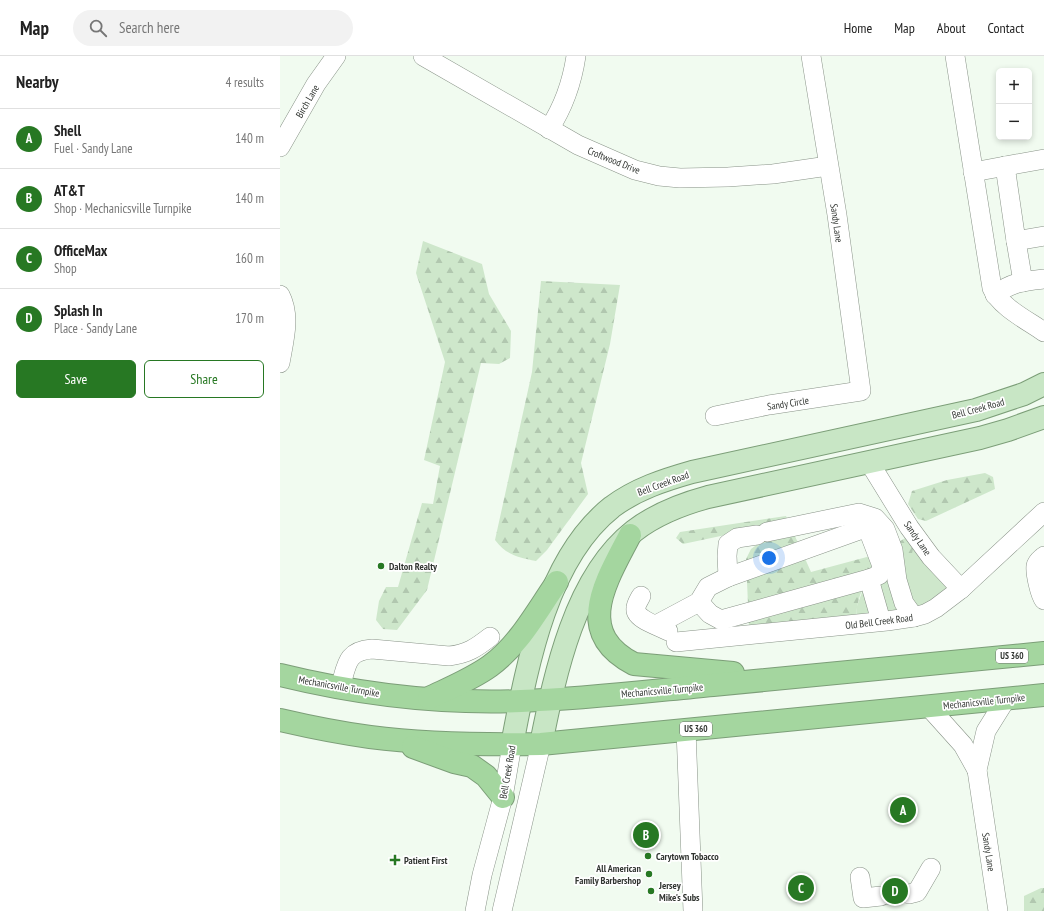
<!DOCTYPE html>
<meta charset="utf-8">
<style>
:root{--surface:#fff;--page:#f2f2f2;--text:#222;--muted:#767676;--line:#e0e0e0;--accent:#277823}
body{margin:0;font-family:"PT Sans Narrow",sans-serif;background:var(--page);color:var(--text)}
.controls{position:absolute;right:12px;top:12px;display:grid;overflow:hidden;border-radius:6px;box-shadow:0 2px 6px #0003}
.controls button{width:36px;height:36px;display:grid;place-items:center;padding:0;border:0;border-bottom:1px solid var(--line);background:var(--surface);color:var(--text);font:20px sans-serif}
.you{position:absolute;left:489px;top:502px;width:14px;height:14px;margin:-10px;border:3px solid #fff;border-radius:50%;background:#1a73e8;box-shadow:0 0 0 6px #1a73e833}
.badge{display:grid;place-items:center;width:26px;height:26px;border-radius:50%;background:var(--accent);color:#fff;font-size:13px;font-weight:700}
.pin{position:absolute;translate:-50% -50%;border:2px solid #fff;box-shadow:0 1px 4px #0006}
.list{margin:0;padding:0;list-style:none}
h2{display:flex;justify-content:space-between;align-items:center;height:52px;margin:0;padding:0 16px;font-size:17px}
h2 small{font-size:13px;font-weight:400;color:var(--muted)}
.list li{display:grid;grid-template-columns:26px 1fr auto;gap:12px;align-items:center;box-sizing:border-box;height:60px;padding:0 16px;border-top:1px solid var(--line)}
.list b{display:block;font-size:15px;white-space:nowrap}
.list p{margin:0;font-size:13px;white-space:nowrap;color:var(--muted)}
.list em{font-size:13px;font-style:normal;color:var(--muted)}
.actions{display:flex;gap:8px;padding:12px 16px}
.actions a{flex:1;padding:9px 0;border:1px solid var(--accent);border-radius:6px;text-align:center;font-size:14px;color:var(--accent)}
.actions .main{background:var(--accent);color:#fff}
.icon{flex:none;width:22px;height:22px;fill:none;stroke:currentColor;stroke-width:2;stroke-linecap:round;stroke-linejoin:round}
.map{position:relative;flex:none;width:764px;height:855px;overflow:hidden}
header{display:flex;align-items:center;gap:24px;box-sizing:border-box;height:56px;padding:0 20px;background:var(--surface);border-bottom:1px solid var(--line)}
header strong{font-size:19px}
nav{display:flex;gap:22px;margin-inline-start:auto;font-size:14px}
.search{width:280px;height:36px;background:var(--page);display:flex;align-items:center;gap:10px;box-sizing:border-box;padding:0 14px;border-radius:22px;color:var(--muted);font-size:15px}
main{display:flex}
aside{flex:1;background:var(--surface)}
.map>svg:first-child{display:block}
</style>
<header>
<strong>Map</strong>
<div class="search"><svg class="icon" aria-label="search" viewBox="0 0 24 24"><circle cx="10" cy="10" r="6"/><path d="M15 15l6 6"/></svg>Search here</div>
<nav><a>Home</a><a>Map</a><a>About</a><a>Contact</a></nav>
</header>
<main>
<aside>
<h2>Nearby<small>4 results</small></h2>
<ul class="list">
<li><span class="badge">A</span><div><b>Shell</b><p>Fuel · Sandy Lane</p></div><em>140 m</em></li>
<li><span class="badge">B</span><div><b>AT&amp;T</b><p>Shop · Mechanicsville Turnpike</p></div><em>140 m</em></li>
<li><span class="badge">C</span><div><b>OfficeMax</b><p>Shop</p></div><em>160 m</em></li>
<li><span class="badge">D</span><div><b>Splash In</b><p>Place · Sandy Lane</p></div><em>170 m</em></li>
</ul>
<div class="actions"><a class="main">Save</a><a>Share</a></div>
</aside>
<div class="map">
<svg width="764" height="855" viewBox="0 0 764 855">
<defs>
<pattern id="forest-firs" width="22" height="20" patternUnits="userSpaceOnUse"><rect width="22" height="20" fill="#cee7cb"/><path d="M5 1l3.5 6h-7zM16 11l3.5 6h-7z" fill="#b1c7af"/></pattern>
</defs>
<rect width="100%" height="100%" fill="#f1fbf0"/>
<!-- grass -->
<path fill="#cee7cb" d="M634 488 668 529V534L643 551 576 560 577 550 585 528Z"/>
<!-- forest -->
<g fill="url(#forest-firs)">
<path d="M143 185 202 208 209 238 231 275 230 302 219 308 201 307 147 534 117 574 103 573 96 564 99 545 106 531H118L142 447 153 448 160 410 144 404 165 306 136 217Z"/>
<path d="M261 225 340 229 330 288 301 407 308 438 267 494 256 505C238 501 226 499 215 484L252 316Z"/>
<path d="M705 417 713 421 715 433 646 465 638 463 628 448 632 435 667 424Z"/>
<path d="M506 460 531 516 598 498 627 481 634 488 631 502C621 507 590 520 585 529 579 538 577 550 576 560L469 571 466 503 471 493 482 485 469 474 403 488 396 482 400 476Z"/>
<path d="M761 832H764V855H744V840Z"/>
</g>
<g fill="none" stroke-linecap="round" stroke-linejoin="round">
<!-- minor-tunnel -->
<path stroke="#cbd3ca" stroke-width="19" stroke-dasharray="19 10" stroke-linecap="butt" d="M601 840 629 838"/>
<defs>
<g id="minor">
<path d="M143 0 298 89 355 114 379 120 400 122 448 121 493 118 548 110"/>
<path d="M675 0 712 232C720 251 747 264 764 276"/>
<path d="M269 73C284 50 292 27 296 0"/>
<path d="M0 91 36 28 56 0"/>
<path d="M725 110 736 185 764 180"/>
<path d="M693 116 764 103"/>
<path d="M736 185 743 226"/>
<path d="M0 239C11 260 4 284 0 307"/>
<path d="M715 239C731 226 745 225 764 223"/>
<path d="M435 360 489 349 581 335 557 159 531 0"/>
<path d="M589 406 629 471 651 501 681 533"/>
<path d="M487 476 579 457 595 462 605 473 613 494 617 524 624 547 634 561"/>
<path d="M764 500C761 503 757 505 756 510 755 517 760 539 764 544"/>
<path d="M448 521 447 500 448 488 457 482 477 479"/>
<path d="M589 523 601 565"/>
<path d="M361 540C359 544 356 548 356 552 354 563 379 570 388 575"/>
<path d="M376 569 419 546 428 531 448 521 582 473 589 476 602 510 599 519 589 523 441 564 430 558 419 546"/>
<path d="M396 586 607 565 634 561 645 558 656 552 681 533 764 456"/>
<path d="M60 632C67 610 65 595 92 593L169 600C187 598 196 592 210 581"/>
<path d="M648 650 683 689 697 714"/>
<path d="M406 674 413 855"/>
<path d="M580 821 583 842 601 840"/>
<path d="M629 838 637 836 651 812"/>
<path d="M195 855 202 819 223 741 232 689"/>
<path d="M222 855 261 688"/>
<path d="M718 855 697 714 706 675 726 643"/>
</g>
<g id="major">
<path d="M261 688C275 618 295 521 354 475 376 458 402 448 428 441L700 382 728 374 764 361"/>
<path d="M232 689C247 610 266 503 332 451 356 433 384 424 412 416L696 354 744 338 764 328"/>
</g>
<g id="highway">
<path d="M350 479C327 524 292 576 354 608L453 617"/>
<path d="M0 619C77 638 161 648 241 645 305 643 370 635 433 629 544 618 654 607 764 597"/>
<path d="M149 642C170 632 192 623 210 610 239 589 257 555 277 526"/>
<path d="M0 664C30 671 60 677 90 681 146 688 205 689 261 688L764 639"/>
<path d="M133 691 174 706 192 710 206 720 223 741"/>
</g>
</defs>
<!-- minor casing -->
<use href="#minor" stroke="#899388" stroke-width="20"/>
<!-- major casing -->
<use href="#major" stroke="#7c9e78" stroke-width="24"/>
<!-- highway casing -->
<use href="#highway" stroke="#7c9e78" stroke-width="24"/>
<!-- minor -->
<use href="#minor" stroke="#fff" stroke-width="19"/>
<!-- major -->
<use href="#major" stroke="#c8e6c5" stroke-width="22"/>
<!-- highway -->
<use href="#highway" stroke="#a4d69f" stroke-width="22"/>
</g>
<!-- markers -->
<g fill="#277823" stroke="#fff" stroke-width="1.5">
<circle cx="101" cy="510" r="4"/>
<circle cx="368" cy="800" r="4"/>
<path d="M113 798h4v4h4v4h-4v4h-4v-4h-4v-4h4z"/>
<circle cx="369" cy="818" r="4"/>
<circle cx="371" cy="835" r="4"/>
</g>
<g text-anchor="middle" stroke-width="3.5" stroke-linejoin="round" paint-order="stroke">
<!-- shield labels -->
<g fill="#fff" stroke="#6f726f" stroke-width="1">
<rect x="716" y="593" width="32" height="14" rx="3"/>
<rect x="400" y="666" width="32" height="14" rx="3"/>
</g>
<g font-size="9" font-weight="bold" fill="#313531">
<text x="732" y="603">US 360</text>
<text x="416" y="676">US 360</text>
</g>
<!-- street labels -->
<g font-size="10" fill="#313531" stroke="#fff">
<text transform="translate(27 45) rotate(-60)" y="4">Birch Lane</text>
<text transform="translate(334 104) rotate(22)" y="4">Croftwood Drive</text>
<text transform="translate(557 167) rotate(82)" y="4">Sandy Lane</text>
<text transform="translate(508 347) rotate(-9)" y="4">Sandy Circle</text>
<text transform="translate(698 352) rotate(-15)" y="4">Bell Creek Road</text>
<text transform="translate(383 427) rotate(-20)" y="4">Bell Creek Road</text>
<text transform="translate(638 482) rotate(55)" y="4">Sandy Lane</text>
<text transform="translate(599 565) rotate(-7)" y="4">Old Bell Creek Road</text>
<text transform="translate(59 630) rotate(10)" y="4">Mechanicsville Turnpike</text>
<text transform="translate(382 634) rotate(-5)" y="4">Mechanicsville Turnpike</text>
<text transform="translate(704 645) rotate(-6)" y="4">Mechanicsville Turnpike</text>
<text transform="translate(227 716) rotate(-80)" y="4">Bell Creek Road</text>
<text transform="translate(709 796) rotate(81)" y="4">Sandy Lane</text>
</g>
<!-- poi labels -->
<g font-size="10" font-weight="bold" fill="#313531" stroke="#fff" text-anchor="start">
<text x="109" y="514">Dalton Realty</text>
<text x="376" y="804">Carytown Tobacco</text>
<text x="124" y="808">Patient First</text>
<text x="361" y="816" text-anchor="end">All American<tspan x="361" dy="12">Family Barbershop</tspan></text>
<text x="379" y="833">Jersey<tspan x="379" dy="12">Mike's Subs</tspan></text>
</g>
</g>
</svg>
<div class="controls">
<button>+</button>
<button>−</button>
</div>
<div class="you"></div>
<div class="pin badge" style="left:623px;top:754px">A</div>
<div class="pin badge" style="left:366px;top:779px">B</div>
<div class="pin badge" style="left:521px;top:832px">C</div>
<div class="pin badge" style="left:615px;top:835px">D</div>
</div>
</main>
